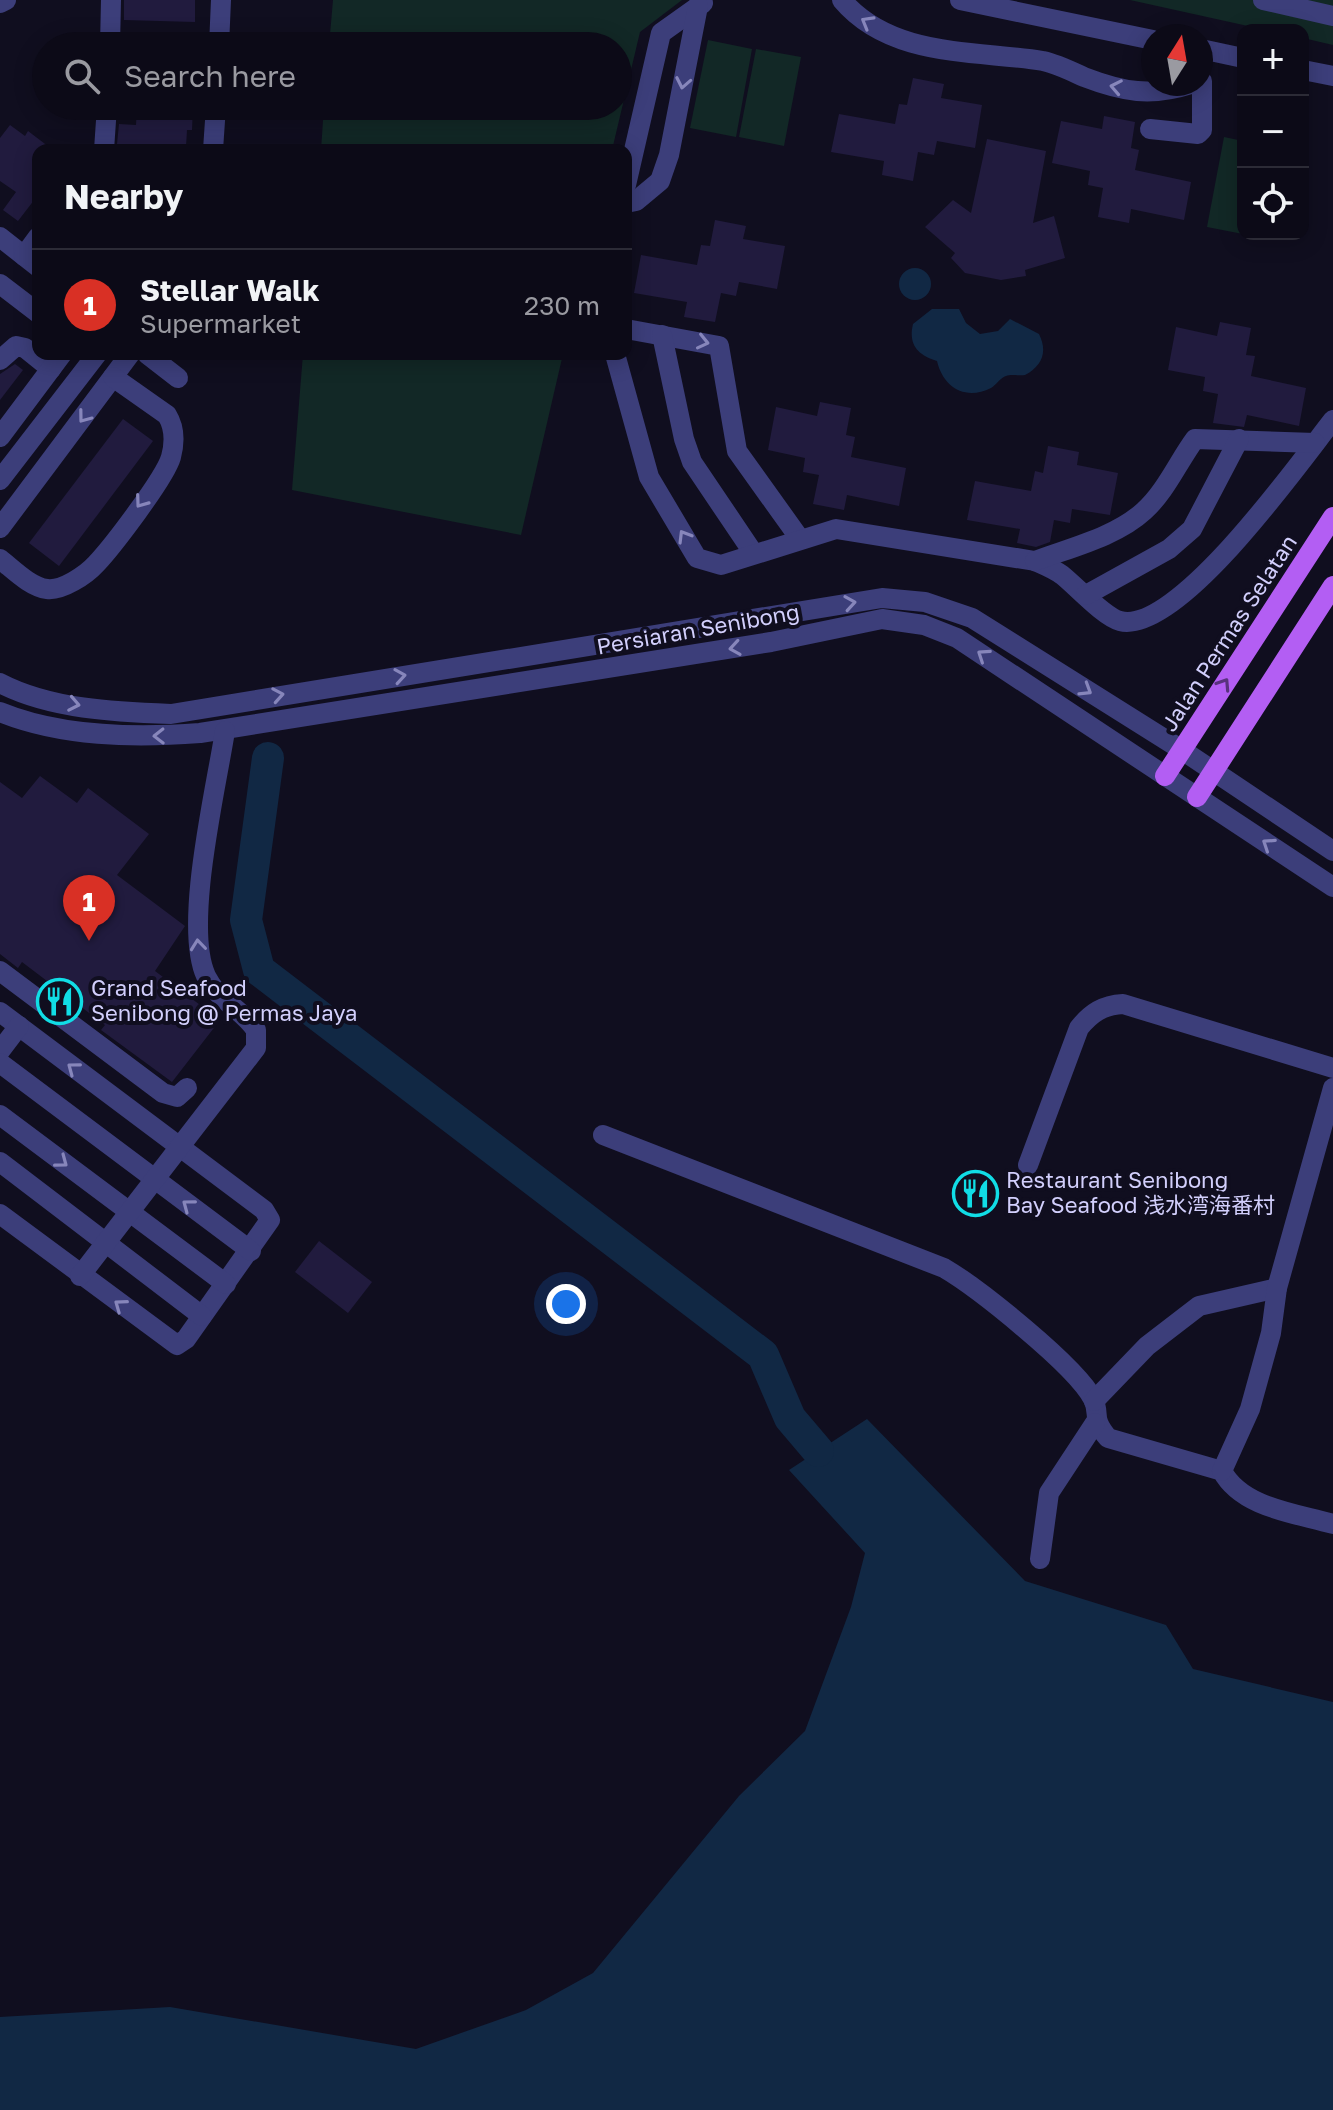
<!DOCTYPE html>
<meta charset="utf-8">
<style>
:root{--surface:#0c0a17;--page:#1a1824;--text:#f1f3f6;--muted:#9a9aa1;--line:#2c2b36;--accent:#d93025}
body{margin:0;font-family:"Golos Text","Noto Sans SC",sans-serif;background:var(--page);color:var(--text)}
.controls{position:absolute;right:24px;top:24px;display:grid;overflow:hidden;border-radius:16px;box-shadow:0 4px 20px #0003}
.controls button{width:72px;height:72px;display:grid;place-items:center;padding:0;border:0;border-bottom:2px solid var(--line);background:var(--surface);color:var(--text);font:40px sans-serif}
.compass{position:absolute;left:1141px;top:24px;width:72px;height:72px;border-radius:50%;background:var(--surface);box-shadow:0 4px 20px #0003;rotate:11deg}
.you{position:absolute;left:566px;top:1304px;width:28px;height:28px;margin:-20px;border:6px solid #fff;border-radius:50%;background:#1a73e8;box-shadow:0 0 0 12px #1a73e833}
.badge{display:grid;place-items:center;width:52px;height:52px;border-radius:50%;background:var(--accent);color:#fff;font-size:26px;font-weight:700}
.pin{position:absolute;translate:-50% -66px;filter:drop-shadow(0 2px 4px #0008)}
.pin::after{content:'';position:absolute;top:42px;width:28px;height:24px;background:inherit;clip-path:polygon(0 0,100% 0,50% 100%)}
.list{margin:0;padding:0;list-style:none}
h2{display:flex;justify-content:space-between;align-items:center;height:104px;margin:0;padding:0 32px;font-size:34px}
h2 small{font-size:26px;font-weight:400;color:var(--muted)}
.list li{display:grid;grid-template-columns:52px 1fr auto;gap:24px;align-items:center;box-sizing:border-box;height:112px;padding:0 32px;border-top:2px solid var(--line)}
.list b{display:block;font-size:30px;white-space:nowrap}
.list p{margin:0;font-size:26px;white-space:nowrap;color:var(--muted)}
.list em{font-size:26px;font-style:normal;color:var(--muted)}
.icon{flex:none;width:44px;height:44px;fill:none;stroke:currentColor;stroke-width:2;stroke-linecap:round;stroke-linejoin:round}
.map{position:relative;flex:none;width:1333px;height:2110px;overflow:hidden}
.search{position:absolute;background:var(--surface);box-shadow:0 4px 20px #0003;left:32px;top:32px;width:600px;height:88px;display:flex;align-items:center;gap:20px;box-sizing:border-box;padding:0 28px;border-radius:44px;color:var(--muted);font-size:30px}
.panel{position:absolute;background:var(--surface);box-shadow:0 4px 20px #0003;left:32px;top:144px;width:600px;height:216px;border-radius:16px}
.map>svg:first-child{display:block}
</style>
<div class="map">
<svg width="1333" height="2110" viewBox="0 0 1333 2110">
<rect width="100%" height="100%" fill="#100e1f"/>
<!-- green -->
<g fill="#122826">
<path d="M333 0H682L640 32 612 150H321L324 106H618V46H329Z"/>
<path d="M1130 0H1333V45L1303 38V30H1266Z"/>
<path d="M708 40 752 49 736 137 690 128Z"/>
<path d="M756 49 801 57 784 146 739 137Z"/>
<path d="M1224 137 1243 141V234L1207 227Z"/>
<path d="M303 354H563L521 535 292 490Z"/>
</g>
<!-- water -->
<g fill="#112844">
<circle cx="915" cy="284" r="16"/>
<path d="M932 309H959L966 323 980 334 998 331 1010 319 1039 334C1048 352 1042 366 1025 375 1019 376 1011 374 1006 376 1001 377 996 385 991 388 965 401 943 387 937 361 918 355 908 345 913 324Z"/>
<path d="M867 1419 1025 1581 1166 1625 1193 1669 1333 1702V2110H0V2017L170 2007 416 2049 526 2010 593 1973 739 1796 805 1731 851 1607 865 1553 789 1470Z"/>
</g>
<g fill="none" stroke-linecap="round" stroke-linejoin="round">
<!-- river -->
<path stroke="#112844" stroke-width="32" d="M268 758 246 920 259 970 763 1355 790 1418 818 1451"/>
</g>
<!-- building -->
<g fill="#211b3e">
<path d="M124 0H195V22L124 20Z"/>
<path d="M913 78 944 84 941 98 982 105 975 148 937 141 934 155 918 152 913 181 882 175 884 161 831 152 839 114 895 124 899 104 907 105Z"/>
<path d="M137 106H193L192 130H187L186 147 117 144 119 124 136 125Z"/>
<path d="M1104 116 1135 122 1131 148 1139 150 1135 170 1191 182 1184 220 1131 209 1129 223 1098 217 1103 188 1088 185 1090 171 1052 163 1061 121 1102 129Z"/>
<path d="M10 125 25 136 28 131 53 150H38V195L18 221 3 210 16 192 0 181V138Z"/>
<path d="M987 139 1046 151 1033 223 1054 216 1065 258 1025 270 1026 276 1001 280 965 273 951 258 955 253 925 227 953 200 971 213Z"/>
<path d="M715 220 746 226 743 239 785 246 777 289 739 282 736 296 721 293 715 322 684 317 687 302 634 293 641 255 697 265 701 245 710 246Z"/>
<path d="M1220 322 1251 328 1246 355 1255 356 1251 376 1306 388 1299 426 1247 415 1244 427 1213 423 1218 394 1203 391 1205 377 1168 370 1176 327 1217 336Z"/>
<path d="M15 364 23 370 0 400V374Z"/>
<path d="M820 402 851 408 846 435 855 437 851 457 906 468 899 506 847 495 844 510 813 504 819 475 803 472 805 458 768 450 776 407 817 416Z"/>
<path d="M123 419 153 441 59 566 29 543Z"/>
<path d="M1048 446 1079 452 1077 465 1118 473 1110 515 1072 509 1070 523 1054 520 1050 542 1036 547 1017 543 1020 529 967 520 975 481 1031 491 1035 471 1043 473Z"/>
<path d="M40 776 77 803 88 788 149 834 117 875 185 926 155 971 220 1020 172 1082 101 1030 105 1025 22 962 18 968 0 954V782L22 798Z"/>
<path d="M319 1241 372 1282 348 1313 295 1272Z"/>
</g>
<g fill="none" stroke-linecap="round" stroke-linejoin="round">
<!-- minor -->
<g stroke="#3c3e7a" stroke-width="20">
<path d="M842 0C891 58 975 50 1043 61 1057 64 1071 71 1084 77 1123 92 1151 97 1191 84"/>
<path d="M960 0 1153 40"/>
<path d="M1263 0 1333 16"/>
<path d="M0 3 6 0"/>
<path d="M110 46 111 0"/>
<path d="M219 46 221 0"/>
<path d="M1201 49 1243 58"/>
<path d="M1303 70 1333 76"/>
<path d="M1150 129 1198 134 1202 130V81"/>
<path d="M104 150 107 106"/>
<path d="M213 150 216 106"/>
<path d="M626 185 661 33 703 3"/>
<path d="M626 203 636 201 660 181 669 155 698 6"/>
<path d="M0 237 38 267"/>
<path d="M24 256 38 237"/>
<path d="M0 284 38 313"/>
<path d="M626 329 719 346 737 451 800 539"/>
<path d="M662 335 684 439 692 462 754 554"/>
<path d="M147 354 178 378"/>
<path d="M615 354 649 477 697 558 721 565 836 529 1035 561C1044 565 1054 569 1062 575 1076 586 1104 617 1120 621 1177 636 1299 463 1333 420"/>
<path d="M0 360 16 346 25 348 51 369"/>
<path d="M0 437 62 354"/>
<path d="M0 480 97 354"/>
<path d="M0 528 130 354"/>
<path d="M0 559C13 569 30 587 47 589 62 591 86 575 96 564 112 547 165 478 171 457 175 442 175 428 167 415L113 377"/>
<path d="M1035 561C1069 548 1116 537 1144 511 1166 491 1178 462 1195 439L1315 443"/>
<path d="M1086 595 1169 549 1192 529 1239 439"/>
<path d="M0 683C50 709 115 712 171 714L882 598 925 602 972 618 1182 750 1333 851"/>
<path d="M0 712C61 737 134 738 200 733L771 642 882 619 924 625 957 638 1333 887"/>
<path d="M0 971 163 1093 177 1097 187 1088"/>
<path d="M0 1012 264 1210 270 1220 186 1339 177 1345 0 1214"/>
<path d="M0 1051 19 1026"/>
<path d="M0 1063 251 1251"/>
<path d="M0 1115 226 1284"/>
<path d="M603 1135 944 1268C978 1288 1076 1366 1093 1399 1101 1415 1090 1416 1108 1438L1222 1471C1242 1508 1295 1513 1333 1524"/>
<path d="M0 1162 202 1316"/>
<path d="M1028 1165 1079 1028C1091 1013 1103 1005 1123 1004L1333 1068"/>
<path d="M80 1276 256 1048V1030C242 1009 218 1001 206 976 183 926 216 789 225 731"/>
<path d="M1094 1401 1147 1346 1199 1306 1277 1288"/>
<path d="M1222 1471 1250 1409 1271 1333 1277 1288 1333 1088"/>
<path d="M1040 1559 1049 1493 1095 1423"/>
</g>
<!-- major -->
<g stroke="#b35ef3" stroke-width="20">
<path d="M1165 776 1333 517"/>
<path d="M1197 797 1333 586"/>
</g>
</g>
<!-- one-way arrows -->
<defs><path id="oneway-chevron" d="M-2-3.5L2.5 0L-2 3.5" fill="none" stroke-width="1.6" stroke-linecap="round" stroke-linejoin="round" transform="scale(2)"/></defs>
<g stroke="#8786bb">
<use href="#oneway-chevron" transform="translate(867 22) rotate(-150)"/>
<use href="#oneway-chevron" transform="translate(683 83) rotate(101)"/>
<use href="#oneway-chevron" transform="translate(1116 87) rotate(-169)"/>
<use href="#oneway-chevron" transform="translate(703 342) rotate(13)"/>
<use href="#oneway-chevron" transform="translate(84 417) rotate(127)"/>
<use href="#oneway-chevron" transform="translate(141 502) rotate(126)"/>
<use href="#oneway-chevron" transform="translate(684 536) rotate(-121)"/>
<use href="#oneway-chevron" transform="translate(850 603) rotate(-9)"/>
<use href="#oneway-chevron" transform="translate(735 648) rotate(171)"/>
<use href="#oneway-chevron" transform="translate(983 655) rotate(-146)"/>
<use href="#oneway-chevron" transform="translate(400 676) rotate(-9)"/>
<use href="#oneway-chevron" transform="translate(1086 690) rotate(32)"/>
<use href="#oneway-chevron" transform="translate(278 695) rotate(-10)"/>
<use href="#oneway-chevron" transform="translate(74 704) rotate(11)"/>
<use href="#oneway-chevron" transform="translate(159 736) rotate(179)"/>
<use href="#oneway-chevron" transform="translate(1268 844) rotate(-146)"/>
<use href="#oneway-chevron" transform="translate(198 945) rotate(-96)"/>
<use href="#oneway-chevron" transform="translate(73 1068) rotate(-143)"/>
<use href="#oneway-chevron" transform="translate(62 1162) rotate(37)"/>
<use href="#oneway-chevron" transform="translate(188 1205) rotate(-143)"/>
<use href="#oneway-chevron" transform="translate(120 1305) rotate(-144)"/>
</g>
<use stroke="#59327e" href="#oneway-chevron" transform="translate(1224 684) rotate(-57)"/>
<!-- icons -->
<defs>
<symbol id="restaurant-ring" viewBox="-11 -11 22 22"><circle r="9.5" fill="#100e1f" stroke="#11dde6" stroke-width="1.5"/><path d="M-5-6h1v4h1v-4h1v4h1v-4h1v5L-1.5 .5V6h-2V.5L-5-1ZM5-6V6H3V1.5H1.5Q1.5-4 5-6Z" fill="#11dde6"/></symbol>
</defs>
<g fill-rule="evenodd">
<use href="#restaurant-ring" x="34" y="976" width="51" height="51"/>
<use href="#restaurant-ring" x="950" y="1168" width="51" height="51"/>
</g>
<g text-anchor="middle" stroke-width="8" stroke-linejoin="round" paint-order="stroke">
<!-- street labels -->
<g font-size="22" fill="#d2cffc" stroke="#100e1f">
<text transform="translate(698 629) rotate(-10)" y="8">Persiaran Senibong</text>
<text transform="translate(1229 633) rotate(-57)" y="8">Jalan Permas Selatan</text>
</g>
<!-- poi labels -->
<g font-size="22" fill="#d2cffc" stroke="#100e1f" text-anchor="start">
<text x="91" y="996">Grand Seafood<tspan x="91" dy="25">Senibong @ Permas Jaya</tspan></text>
<text x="1006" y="1188">Restaurant Senibong<tspan x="1006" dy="25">Bay Seafood 浅水湾海番村</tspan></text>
</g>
</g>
</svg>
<div class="controls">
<button>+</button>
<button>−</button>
<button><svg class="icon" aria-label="locate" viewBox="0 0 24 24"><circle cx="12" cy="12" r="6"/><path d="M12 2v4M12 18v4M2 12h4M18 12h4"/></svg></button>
</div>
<svg class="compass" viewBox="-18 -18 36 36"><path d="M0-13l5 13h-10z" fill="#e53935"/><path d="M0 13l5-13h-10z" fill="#9a9aa1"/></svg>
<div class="you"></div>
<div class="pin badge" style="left:89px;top:941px">1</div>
<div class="search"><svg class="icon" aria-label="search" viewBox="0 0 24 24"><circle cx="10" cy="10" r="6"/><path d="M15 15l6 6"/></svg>Search here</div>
<section class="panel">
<h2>Nearby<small></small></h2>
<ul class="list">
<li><span class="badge">1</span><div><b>Stellar Walk</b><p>Supermarket</p></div><em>230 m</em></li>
</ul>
</section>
</div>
